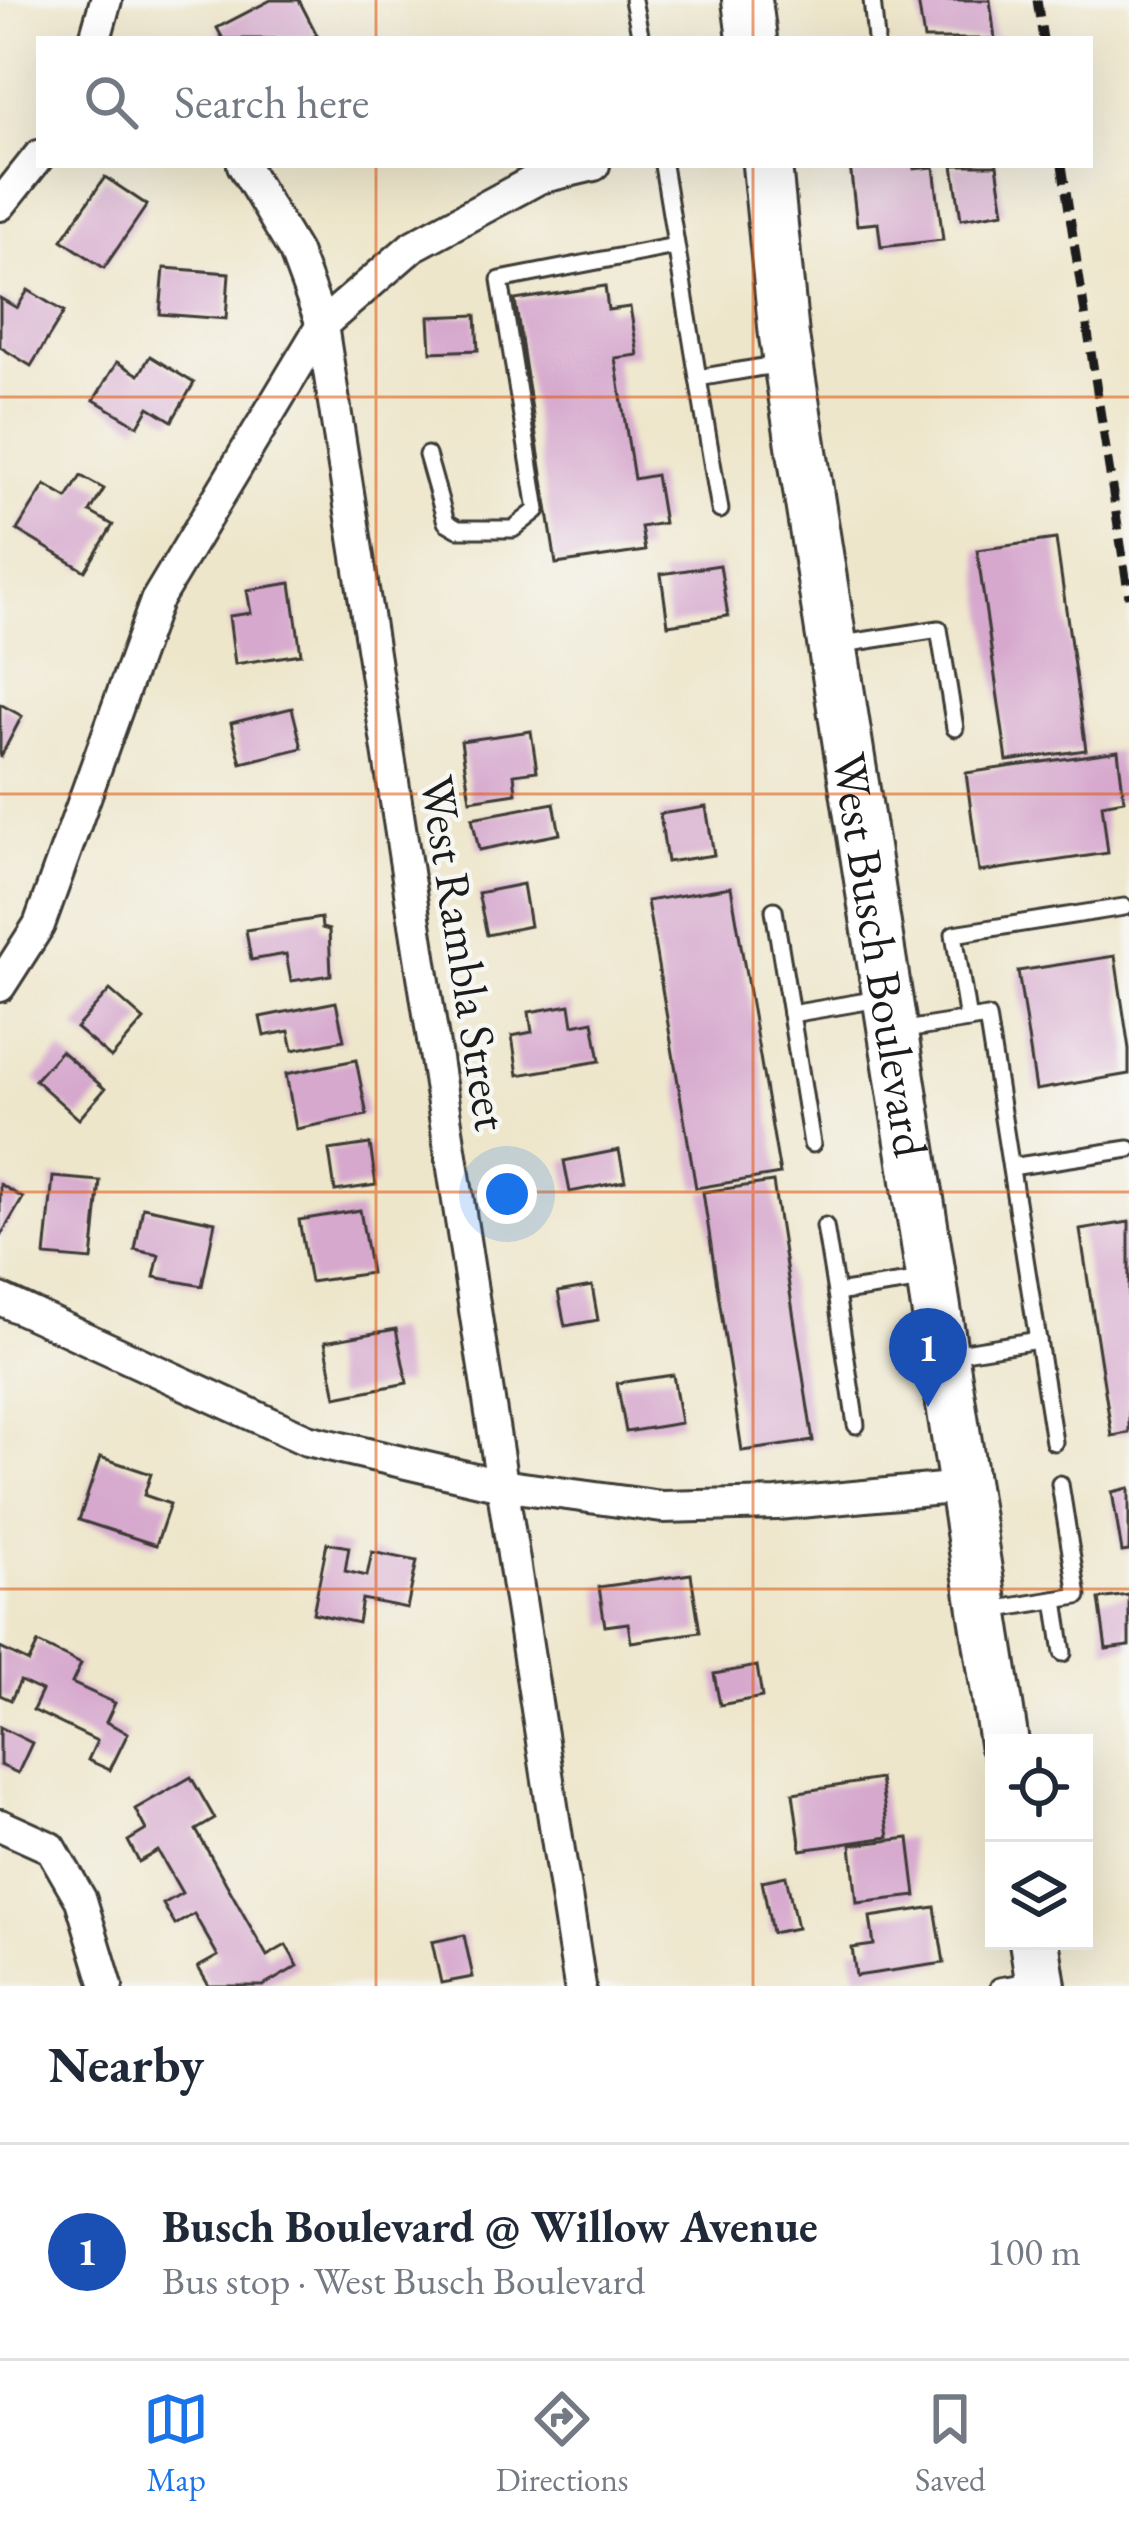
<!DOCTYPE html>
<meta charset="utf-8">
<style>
:root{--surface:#fff;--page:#f2f2f3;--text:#1f2937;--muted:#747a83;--line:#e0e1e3;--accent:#1a73e8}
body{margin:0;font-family:"EB Garamond",serif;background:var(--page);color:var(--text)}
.controls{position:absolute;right:36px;bottom:36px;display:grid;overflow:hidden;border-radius:0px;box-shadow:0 12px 48px #0002}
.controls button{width:108px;height:108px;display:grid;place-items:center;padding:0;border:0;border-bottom:3px solid var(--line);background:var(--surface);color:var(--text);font:60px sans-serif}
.you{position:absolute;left:507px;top:1194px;width:42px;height:42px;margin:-30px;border:9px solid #fff;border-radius:50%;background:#1a73e8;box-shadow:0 0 0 18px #1a73e833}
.badge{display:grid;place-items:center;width:78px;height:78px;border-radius:50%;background:var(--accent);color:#fff;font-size:39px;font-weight:700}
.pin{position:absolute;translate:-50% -99px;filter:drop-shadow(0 3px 6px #0008)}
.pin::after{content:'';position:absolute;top:63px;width:42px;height:36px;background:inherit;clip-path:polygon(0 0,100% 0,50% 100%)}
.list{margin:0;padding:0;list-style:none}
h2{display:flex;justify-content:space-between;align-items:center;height:156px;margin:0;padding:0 48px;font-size:51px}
h2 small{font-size:39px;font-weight:400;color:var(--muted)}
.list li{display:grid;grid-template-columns:78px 1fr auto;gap:36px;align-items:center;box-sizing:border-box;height:216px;padding:0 48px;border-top:3px solid var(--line)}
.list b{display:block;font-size:45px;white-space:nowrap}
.list p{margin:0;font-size:39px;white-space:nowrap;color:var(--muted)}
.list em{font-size:39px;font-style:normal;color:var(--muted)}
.icon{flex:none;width:66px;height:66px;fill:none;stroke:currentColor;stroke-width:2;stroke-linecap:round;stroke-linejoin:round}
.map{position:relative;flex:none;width:1129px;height:1986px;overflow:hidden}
.search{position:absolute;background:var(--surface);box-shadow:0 12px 48px #0002;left:36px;right:36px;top:36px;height:132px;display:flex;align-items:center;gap:30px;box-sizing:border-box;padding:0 42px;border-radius:0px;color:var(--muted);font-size:45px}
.sheet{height:372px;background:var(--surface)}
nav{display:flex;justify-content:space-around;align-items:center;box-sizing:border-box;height:168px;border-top:3px solid var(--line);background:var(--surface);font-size:33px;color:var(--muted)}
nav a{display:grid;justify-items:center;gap:6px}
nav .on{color:var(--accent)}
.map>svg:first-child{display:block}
</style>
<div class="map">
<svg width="1129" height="1986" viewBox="0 0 1129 1986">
<rect width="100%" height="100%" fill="#f6f6f2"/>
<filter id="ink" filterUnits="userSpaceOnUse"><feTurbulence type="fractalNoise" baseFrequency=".00833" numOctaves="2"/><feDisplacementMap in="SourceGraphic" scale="24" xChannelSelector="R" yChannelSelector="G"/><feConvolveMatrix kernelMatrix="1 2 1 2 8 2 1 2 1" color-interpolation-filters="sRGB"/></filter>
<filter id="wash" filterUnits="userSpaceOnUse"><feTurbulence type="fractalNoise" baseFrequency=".004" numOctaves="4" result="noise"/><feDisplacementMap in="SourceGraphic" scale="48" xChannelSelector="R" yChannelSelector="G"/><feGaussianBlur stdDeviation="2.7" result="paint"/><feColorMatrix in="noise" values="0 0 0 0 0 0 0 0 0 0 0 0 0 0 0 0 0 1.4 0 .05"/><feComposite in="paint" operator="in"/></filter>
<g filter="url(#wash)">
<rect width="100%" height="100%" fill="#eee6cb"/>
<g id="blocks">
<!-- building -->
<g fill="#d6a8cd">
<path d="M271 0H299L317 35 309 39H223L217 28Z"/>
<path d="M918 0H990L995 39H924Z"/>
<path d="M850 165H913L914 169 934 167 943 240 881 247 878 223 857 225Z"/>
<path d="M953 165H997L1004 212 961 219Z"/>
<path d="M105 177 147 205 104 268 62 240Z"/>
<path d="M164 268 229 273 226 319 160 314Z"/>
<path d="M605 286 608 310 630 307 638 355 615 358 634 479 656 475 664 523 641 527 645 551 556 564 515 300Z"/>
<path d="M28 290 64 312 31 366 0 347V298L17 308Z"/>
<path d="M476 315 478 350 431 352 429 317Z"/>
<path d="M150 356 194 383 172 421 149 407 138 426 94 400 117 362 139 375Z"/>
<path d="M81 476 104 489 90 512 113 525 85 571 17 530 45 485 67 498Z"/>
<path d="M1056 539 1086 750 1007 761 977 550Z"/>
<path d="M720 565 728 616 668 625 661 574Z"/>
<path d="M291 583 301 654 235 664 229 616 251 613 247 590Z"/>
<path d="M0 704 22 716 0 758Z"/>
<path d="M292 708 302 748 241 763 231 723Z"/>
<path d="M531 731 537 771 514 774 516 793 470 800 461 741Z"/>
<path d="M1118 751 1124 800 1102 804 1108 853 979 872 966 773Z"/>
<path d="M554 803 560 834 479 850 472 818Z"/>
<path d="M706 807 714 855 667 862 660 814Z"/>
<path d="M523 884 530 926 487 935 478 893Z"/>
<path d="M731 887 780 1174 696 1188 647 901Z"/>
<path d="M321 918 322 928 329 930 331 975 291 981 286 954 251 960 246 930Z"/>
<path d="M1115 956 1129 1049V1074L1036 1090 1018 971Z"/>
<path d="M110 990 144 1020 111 1058 76 1028Z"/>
<path d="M336 1002 344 1040 293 1050 289 1031 264 1036 260 1017Z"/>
<path d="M570 1005 573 1025 593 1021 600 1061 518 1075 512 1036 532 1032 529 1012Z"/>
<path d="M61 1051 105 1089 79 1119 35 1080Z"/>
<path d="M356 1060 367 1115 296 1129 286 1074Z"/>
<path d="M370 1144 376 1185 335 1191 329 1150Z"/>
<path d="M619 1150 625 1181 570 1192 564 1161Z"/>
<path d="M53 1177 100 1181 92 1260 45 1256Z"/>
<path d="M773 1182 813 1441 742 1451 703 1192Z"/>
<path d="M0 1184 23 1198 0 1237Z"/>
<path d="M143 1207 215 1222 202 1286 154 1277 159 1255 135 1250Z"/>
<path d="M360 1210 371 1273 310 1282 299 1220Z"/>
<path d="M1129 1222V1433L1112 1436 1080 1230Z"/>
<path d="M592 1286 598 1320 565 1326 558 1292Z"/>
<path d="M396 1329 407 1383 336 1397 325 1342Z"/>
<path d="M673 1375 681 1423 626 1432 617 1383Z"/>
<path d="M100 1457 151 1474 144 1495 170 1504 156 1545 79 1520Z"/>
<path d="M1129 1488V1551L1122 1552 1112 1492Z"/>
<path d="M327 1543 349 1547 345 1571 367 1576 372 1552 417 1561 407 1608 362 1599 358 1623 313 1613Z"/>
<path d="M691 1574 700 1632 631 1642 628 1623 605 1626 599 1587Z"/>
<path d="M1129 1595V1646L1106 1649 1099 1599Z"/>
<path d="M38 1643 81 1664 72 1683 115 1703 106 1722 128 1733 110 1770 88 1760 97 1741 33 1710 42 1691 20 1681 11 1700 0 1695V1648L29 1662Z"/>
<path d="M757 1666 762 1697 720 1705 714 1674Z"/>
<path d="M0 1727 32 1743 18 1773 0 1765Z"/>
<path d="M191 1777 215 1819 196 1830 267 1956 286 1945 298 1966 263 1986H209L198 1967 218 1956 194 1914 175 1925 163 1904 182 1893 158 1851 139 1862 128 1841 146 1830 135 1809Z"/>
<path d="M880 1779 889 1837 801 1850 793 1793Z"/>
<path d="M909 1838 916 1896 857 1903 851 1845Z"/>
<path d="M786 1876 797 1928 772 1933 762 1881Z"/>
<path d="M935 1907 944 1963 856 1976 852 1948 874 1945 870 1917Z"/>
<path d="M464 1935 473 1977 441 1983 432 1942Z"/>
</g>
</g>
</g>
<g filter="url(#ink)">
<use href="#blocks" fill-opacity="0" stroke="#3c3a36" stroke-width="3"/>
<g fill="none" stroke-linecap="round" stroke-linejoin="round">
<defs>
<g id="lane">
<path d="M633 0 641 39"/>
<path d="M872 0 876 39"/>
<path d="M663 165 698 378 780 364"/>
<path d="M698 378 720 510"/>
<path d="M427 455 446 522 458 529H513L537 510 500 280 675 246"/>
<path d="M836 645 939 629 955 728"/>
<path d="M774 910 791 1014 879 999"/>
<path d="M791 1014 812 1144"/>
<path d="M968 1020 954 934 1124 907"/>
<path d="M899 1031 987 1017 1054 1442"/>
<path d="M1011 1167 1129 1149"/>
<path d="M825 1226 836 1293"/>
<path d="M946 1355 1038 1340"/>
<path d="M856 1425 836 1293 923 1280"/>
<path d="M1055 1600 1063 1653"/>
<path d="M992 1610 1078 1596 1060 1484"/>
<path d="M999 1986 1037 1980"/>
</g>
<g id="street">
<path d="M95 39 106 0"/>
<path d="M243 165 295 252 322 325 580 1986"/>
<path d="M0 205 39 156"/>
<path d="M0 986 39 925 156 601 322 325 413 246 539 178 594 165"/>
<path d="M0 1299 307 1440 501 1485 662 1507 777 1504 964 1487"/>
<path d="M0 1825 51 1848 81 1900 107 1986"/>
</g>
<g id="primary">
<path d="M747 0 752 39"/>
<path id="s1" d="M767 165 784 336 1004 1743"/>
<path d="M1034 1941 1041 1986"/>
</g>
</defs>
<!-- lane casing -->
<use href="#lane" stroke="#3c3a36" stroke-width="21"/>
<!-- street casing -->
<use href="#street" stroke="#3c3a36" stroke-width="36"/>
<!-- primary casing -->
<use href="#primary" stroke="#3c3a36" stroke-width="54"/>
<!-- lane -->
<use href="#lane" stroke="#fff" stroke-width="15"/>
<!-- street -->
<use href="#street" stroke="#fff" stroke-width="30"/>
<!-- primary -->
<use href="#primary" stroke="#fff" stroke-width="48"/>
<!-- rail -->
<g stroke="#1c1c1c" stroke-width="9" stroke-dasharray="18 9" stroke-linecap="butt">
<path d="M1037 0 1043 39"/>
<path d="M1062 165 1129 597"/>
</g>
</g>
</g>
<!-- grid -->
<path fill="none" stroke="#de560d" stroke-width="3" stroke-opacity="0.55" d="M376 0V39M753 0V39M376 165V1986M753 165V1986M0 397H1129M0 794H1129M0 1192H1129M0 1589H1129"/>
<g text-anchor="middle" stroke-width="9" stroke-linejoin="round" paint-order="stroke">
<!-- street labels -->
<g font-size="48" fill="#1c1c1c" stroke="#f6f6f2">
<text transform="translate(465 953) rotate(81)" y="17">West Rambla Street</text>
<text dy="17" stroke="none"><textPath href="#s1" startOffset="798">West Busch Boulevard</textPath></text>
</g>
</g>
</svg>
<div class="controls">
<button><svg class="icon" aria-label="locate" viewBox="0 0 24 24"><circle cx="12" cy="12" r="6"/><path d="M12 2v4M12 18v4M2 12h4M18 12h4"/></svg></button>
<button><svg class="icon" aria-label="layers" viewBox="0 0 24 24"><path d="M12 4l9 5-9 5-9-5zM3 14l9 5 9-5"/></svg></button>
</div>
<div class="you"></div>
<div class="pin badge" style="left:928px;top:1407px;background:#1a4fb4">1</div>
<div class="search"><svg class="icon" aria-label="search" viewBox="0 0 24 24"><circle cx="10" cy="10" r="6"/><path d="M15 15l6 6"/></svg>Search here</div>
</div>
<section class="sheet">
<h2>Nearby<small></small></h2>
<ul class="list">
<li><span class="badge" style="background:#1a4fb4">1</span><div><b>Busch Boulevard @ Willow Avenue</b><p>Bus stop · West Busch Boulevard</p></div><em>100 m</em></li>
</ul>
</section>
<nav>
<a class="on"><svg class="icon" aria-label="map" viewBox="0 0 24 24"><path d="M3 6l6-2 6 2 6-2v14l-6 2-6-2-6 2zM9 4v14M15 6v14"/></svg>Map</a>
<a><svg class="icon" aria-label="directions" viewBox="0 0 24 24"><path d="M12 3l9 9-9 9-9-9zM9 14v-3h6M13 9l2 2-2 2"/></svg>Directions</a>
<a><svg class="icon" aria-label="saved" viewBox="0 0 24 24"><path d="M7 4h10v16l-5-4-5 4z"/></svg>Saved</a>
</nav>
